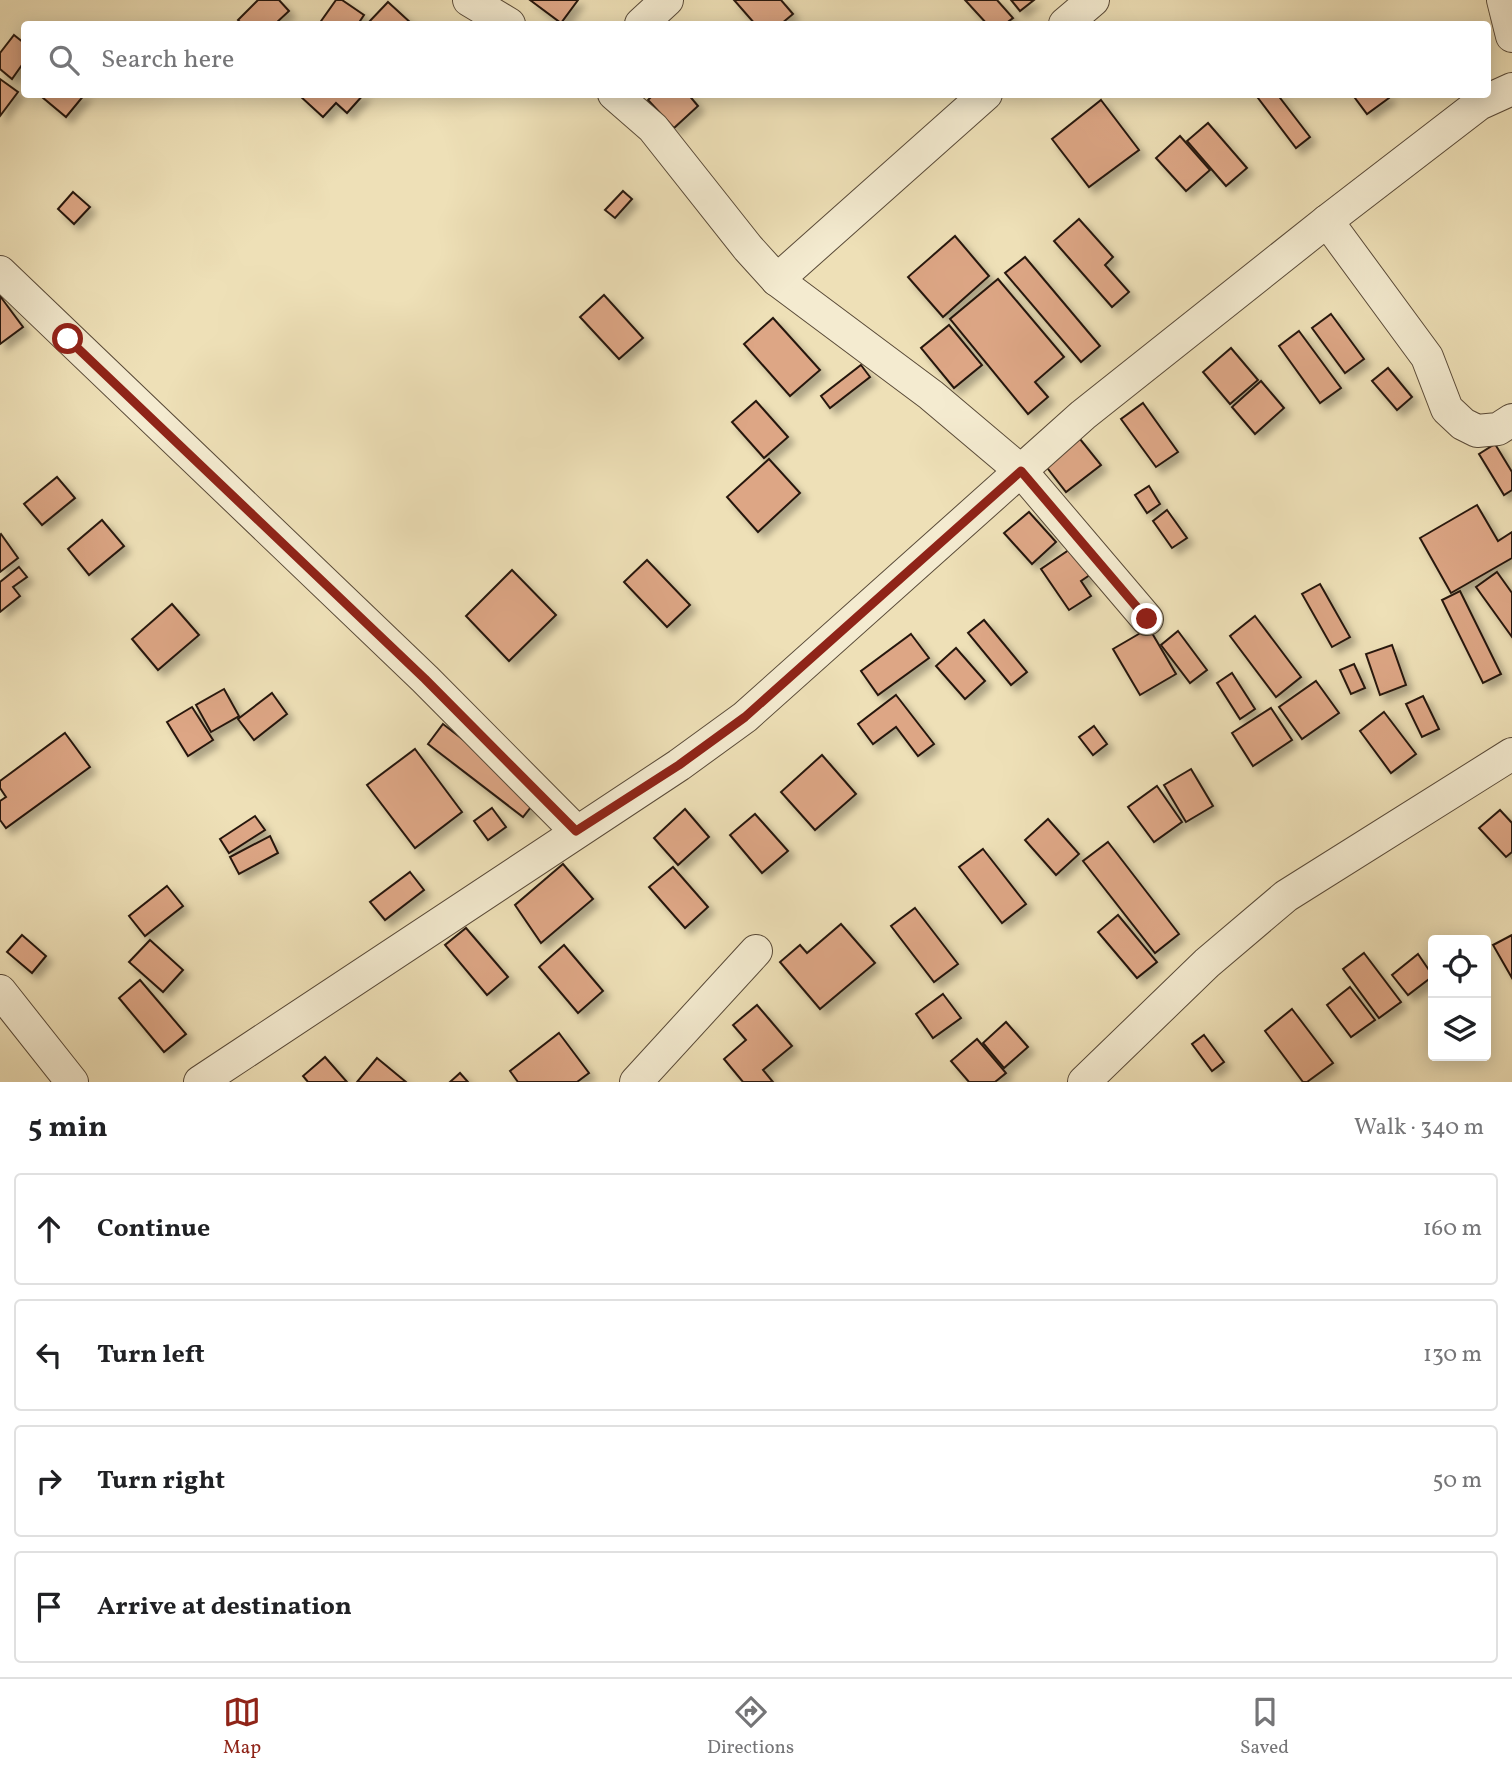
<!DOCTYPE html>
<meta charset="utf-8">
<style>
:root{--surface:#fff;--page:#f2f2f2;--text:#202124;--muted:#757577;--line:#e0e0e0;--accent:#8f2418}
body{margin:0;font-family:Vollkorn,serif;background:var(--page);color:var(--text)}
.controls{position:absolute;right:21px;bottom:21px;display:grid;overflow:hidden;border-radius:7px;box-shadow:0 4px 18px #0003}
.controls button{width:63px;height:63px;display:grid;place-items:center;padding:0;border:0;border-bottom:2px solid var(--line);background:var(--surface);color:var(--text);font:35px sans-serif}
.stop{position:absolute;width:21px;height:21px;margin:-16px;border:5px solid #8f2418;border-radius:50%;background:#fff}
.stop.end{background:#8f2418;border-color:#fff;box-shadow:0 2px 7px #0008}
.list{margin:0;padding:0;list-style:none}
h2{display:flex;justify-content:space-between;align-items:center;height:91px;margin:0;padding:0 28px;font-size:30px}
h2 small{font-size:23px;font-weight:400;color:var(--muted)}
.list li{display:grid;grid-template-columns:46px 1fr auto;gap:21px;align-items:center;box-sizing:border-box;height:112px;margin:0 14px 14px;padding:0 14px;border:2px solid var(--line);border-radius:7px}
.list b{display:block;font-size:26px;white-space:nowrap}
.list em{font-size:23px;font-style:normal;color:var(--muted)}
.icon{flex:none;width:38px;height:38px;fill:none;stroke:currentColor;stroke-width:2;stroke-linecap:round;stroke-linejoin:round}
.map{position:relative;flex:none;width:1512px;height:1082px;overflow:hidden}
.search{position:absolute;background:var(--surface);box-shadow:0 4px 18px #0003;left:21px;right:21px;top:21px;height:77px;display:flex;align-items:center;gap:18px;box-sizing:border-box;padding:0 24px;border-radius:7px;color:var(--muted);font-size:26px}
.sheet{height:595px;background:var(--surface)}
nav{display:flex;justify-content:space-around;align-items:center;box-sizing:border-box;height:98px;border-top:2px solid var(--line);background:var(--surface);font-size:19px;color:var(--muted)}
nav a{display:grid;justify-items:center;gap:4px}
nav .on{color:var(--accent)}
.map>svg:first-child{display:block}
</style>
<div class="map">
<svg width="1512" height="1082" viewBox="0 0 1512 1082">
<defs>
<filter id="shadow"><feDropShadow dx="6" dy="6" stdDeviation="3.5" flood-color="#0004"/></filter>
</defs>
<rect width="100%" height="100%" fill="#eee0b7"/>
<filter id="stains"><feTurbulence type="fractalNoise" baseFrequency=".00286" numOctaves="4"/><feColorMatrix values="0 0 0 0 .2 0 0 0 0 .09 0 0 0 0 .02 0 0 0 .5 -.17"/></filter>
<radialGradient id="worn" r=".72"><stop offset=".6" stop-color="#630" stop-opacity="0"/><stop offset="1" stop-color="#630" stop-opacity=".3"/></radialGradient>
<!-- building -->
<g fill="#dda685" stroke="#27180d" stroke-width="2" filter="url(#shadow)">
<path d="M258 0H279L289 11 275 24H242L238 20Z"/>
<path d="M336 0H342L364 15 358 24H319Z"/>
<path d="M530 0H578L561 23Z"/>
<path d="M734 0H781L793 14 781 24H755Z"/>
<path d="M965 0H997L1013 18 1005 24H987Z"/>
<path d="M1011 0H1034L1020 11Z"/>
<path d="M388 2 412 24H367Z"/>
<path d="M14 35 24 43V62L12 79 0 69V53Z"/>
<path d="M0 79 18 92 0 116Z"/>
<path d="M44 94H85L66 117 42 97Z"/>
<path d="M364 94 347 113 336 103 323 117 300 96Z"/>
<path d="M654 94H688L698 106 674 128 648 100Z"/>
<path d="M1255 94H1277L1310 137 1296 148Z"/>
<path d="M1352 94H1387L1389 98 1367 114Z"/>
<path d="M1101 100 1139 150 1089 187 1052 139Z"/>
<path d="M1208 123 1247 168 1226 186 1187 141Z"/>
<path d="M1180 136 1210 170 1186 191 1156 158Z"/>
<path d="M623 191 632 199 615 218 605 210Z"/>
<path d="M73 192 90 207 74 224 58 209Z"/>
<path d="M1079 219 1113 257 1105 265 1129 292 1112 307 1054 241Z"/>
<path d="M955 236 989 276 943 317 908 277Z"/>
<path d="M1025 257 1100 346 1081 362 1005 273Z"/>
<path d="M998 279 1064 357 1035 382 1048 397 1028 414 950 319Z"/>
<path d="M604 295 643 338 619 359 580 317Z"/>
<path d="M0 296 23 327 0 344Z"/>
<path d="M1331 314 1364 359 1345 373 1312 328Z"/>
<path d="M773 318 820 370 790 396 744 344Z"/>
<path d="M949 325 982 365 954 388 921 348Z"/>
<path d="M1299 331 1341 388 1320 403 1279 346Z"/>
<path d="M1231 348 1258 380 1230 404 1203 372Z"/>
<path d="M861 365 870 377 830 408 821 396Z"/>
<path d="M1388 368 1412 397 1397 410 1372 381Z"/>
<path d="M1261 381 1284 408 1255 434 1232 407Z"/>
<path d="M756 401 788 437 764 458 732 422Z"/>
<path d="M1143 403 1178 452 1156 467 1121 419Z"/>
<path d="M1080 439 1101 465 1066 492 1045 465Z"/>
<path d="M1495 444 1512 472V490L1504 495 1479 454Z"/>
<path d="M769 459 800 493 758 532 727 497Z"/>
<path d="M57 477 75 498 42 525 24 504Z"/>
<path d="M1149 486 1160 504 1147 513 1135 495Z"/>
<path d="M1477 505 1498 541 1512 532V558L1451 593 1420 538Z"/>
<path d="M1167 510 1187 538 1172 548 1153 521Z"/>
<path d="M1029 512 1056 542 1032 564 1004 533Z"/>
<path d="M102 520 124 546 89 575 68 549Z"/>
<path d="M1 534 18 558 0 572V535Z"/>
<path d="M1085 539 1103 566 1081 581 1091 596 1069 610 1041 569Z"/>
<path d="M647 560 690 605 667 627 624 582Z"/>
<path d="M19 567 27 577 13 587 20 596 0 612V582Z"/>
<path d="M512 570 556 615 509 661 466 616Z"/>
<path d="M1497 572 1512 593V637L1476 587Z"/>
<path d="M1320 584 1350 637 1332 647 1302 594Z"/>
<path d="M1460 591 1501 674 1483 683 1442 600Z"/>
<path d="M172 604 199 635 158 670 132 639Z"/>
<path d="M1255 616 1301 677 1276 697 1230 636Z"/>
<path d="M984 620 1027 672 1011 685 968 633Z"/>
<path d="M1149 628 1176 674 1140 695 1113 649Z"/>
<path d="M1178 631 1207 670 1190 683 1161 645Z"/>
<path d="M911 634 929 658 878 695 861 671Z"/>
<path d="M1392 645 1406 685 1380 695 1366 654Z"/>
<path d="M956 648 985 681 965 699 936 666Z"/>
<path d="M1354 664 1365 688 1351 694 1340 670Z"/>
<path d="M1232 673 1255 709 1240 719 1217 683Z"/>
<path d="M1316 681 1339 713 1302 739 1279 707Z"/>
<path d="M224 689 239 716 211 732 196 705Z"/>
<path d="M272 693 287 714 254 740 238 719Z"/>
<path d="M896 695 934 744 918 756 896 727 873 744 858 724Z"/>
<path d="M1423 696 1439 729 1422 737 1406 704Z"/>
<path d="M192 707 213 740 188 756 167 722Z"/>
<path d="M1271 708 1292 740 1253 766 1232 733Z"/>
<path d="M1384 712 1416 754 1391 773 1360 731Z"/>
<path d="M443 724 538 798 523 817 428 744Z"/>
<path d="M1094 726 1107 744 1093 755 1079 737Z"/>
<path d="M65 733 90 767 6 828 0 820V801L6 797 0 788V781Z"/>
<path d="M415 749 462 812 415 848 367 785Z"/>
<path d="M822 755 856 794 815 830 781 792Z"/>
<path d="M1191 769 1213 806 1186 822 1164 785Z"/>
<path d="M1157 786 1182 822 1154 842 1128 807Z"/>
<path d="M492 808 506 827 488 840 474 821Z"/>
<path d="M685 809 709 837 678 865 654 838Z"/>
<path d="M1500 810 1512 823V852L1506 857 1479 828Z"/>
<path d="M755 814 788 851 762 873 730 835Z"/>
<path d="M255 816 265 830 229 853 220 839Z"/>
<path d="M1048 819 1079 854 1056 875 1025 840Z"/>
<path d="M270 836 278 853 239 874 230 857Z"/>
<path d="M1108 842 1179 934 1155 953 1083 861Z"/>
<path d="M983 849 1026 904 1002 923 959 867Z"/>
<path d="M563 864 593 899 541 943 515 905Z"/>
<path d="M673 867 708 907 685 928 649 887Z"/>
<path d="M410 872 424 890 385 920 370 902Z"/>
<path d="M167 886 183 906 145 936 129 916Z"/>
<path d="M915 908 958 964 934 982 891 926Z"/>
<path d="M1118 915 1157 962 1137 978 1098 932Z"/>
<path d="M841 924 875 963 820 1009 780 962 800 945 807 953Z"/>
<path d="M466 928 508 977 487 995 445 945Z"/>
<path d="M22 935 46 956 32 973 7 952Z"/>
<path d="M1512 935V978L1493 945Z"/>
<path d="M150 940 183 970 163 992 129 962Z"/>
<path d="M564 945 603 991 578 1013 539 967Z"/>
<path d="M1364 953 1401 1002 1379 1018 1343 969Z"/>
<path d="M1418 954 1433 976 1408 995 1392 975Z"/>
<path d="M140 980 186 1034 164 1052 119 998Z"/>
<path d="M1350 987 1375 1020 1351 1037 1327 1005Z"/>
<path d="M943 994 961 1018 933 1038 916 1014Z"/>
<path d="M757 1005 792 1046 763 1070 773 1082H743L724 1059 746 1040 733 1025Z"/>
<path d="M1292 1009 1333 1063 1307 1082H1303L1265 1031Z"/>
<path d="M1006 1022 1028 1047 1004 1068 983 1043Z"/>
<path d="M559 1033 589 1073 577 1082H518L510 1071Z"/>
<path d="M1204 1035 1224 1062 1212 1071 1192 1044Z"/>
<path d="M977 1039 1006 1073 995 1082H969L951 1061Z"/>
<path d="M325 1057 347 1082H308L303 1076Z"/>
<path d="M377 1058 406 1082H357Z"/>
<path d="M460 1073 468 1082H450Z"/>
</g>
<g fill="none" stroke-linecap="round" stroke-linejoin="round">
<defs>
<g id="street">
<path d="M469 0 509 24"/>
<path d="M1503 0 1512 36"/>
<path d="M641 24 667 0"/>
<path d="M1065 24 1093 0"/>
<path d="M614 94 653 128 748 248 777 280 931 395 1021 471 1147 619"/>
<path d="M1327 221 1427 357 1447 409 1463 424 1477 431 1498 429 1512 420"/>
<path d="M0 272 425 679 576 831"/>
<path d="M777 280 986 94"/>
<path d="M0 991 72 1082"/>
<path d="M200 1082 679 765 745 717 1083 415 1327 221 1479 104 1512 89"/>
<path d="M636 1082 756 951"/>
<path d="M1084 1082 1207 963 1286 896 1512 754"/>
</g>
</defs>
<!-- street casing -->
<use href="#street" stroke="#594a38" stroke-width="34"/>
<!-- street -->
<use href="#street" stroke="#f4ebd0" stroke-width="32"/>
</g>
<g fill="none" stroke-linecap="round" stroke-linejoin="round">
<!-- route -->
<path stroke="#8f2418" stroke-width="9" d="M68 339 425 679 576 831 679 765 745 717 1021 471 1147 619"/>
</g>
<rect width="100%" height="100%" filter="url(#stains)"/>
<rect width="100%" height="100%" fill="url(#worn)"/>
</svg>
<div class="controls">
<button><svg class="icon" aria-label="locate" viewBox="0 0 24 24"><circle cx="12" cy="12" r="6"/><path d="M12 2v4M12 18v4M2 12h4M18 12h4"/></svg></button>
<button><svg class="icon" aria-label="layers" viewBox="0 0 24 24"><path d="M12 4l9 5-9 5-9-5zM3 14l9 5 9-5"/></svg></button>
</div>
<div class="stop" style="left:68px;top:339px"></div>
<div class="stop end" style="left:1147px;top:619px"></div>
<div class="search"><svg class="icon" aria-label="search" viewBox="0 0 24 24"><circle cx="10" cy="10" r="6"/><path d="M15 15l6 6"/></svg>Search here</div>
</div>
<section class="sheet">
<h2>5 min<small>Walk · 340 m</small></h2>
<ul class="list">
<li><svg class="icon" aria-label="ahead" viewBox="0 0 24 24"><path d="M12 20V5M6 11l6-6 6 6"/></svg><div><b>Continue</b></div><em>160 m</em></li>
<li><svg class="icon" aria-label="left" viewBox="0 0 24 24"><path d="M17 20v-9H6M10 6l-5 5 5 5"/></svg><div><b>Turn left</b></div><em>130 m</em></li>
<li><svg class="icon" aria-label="right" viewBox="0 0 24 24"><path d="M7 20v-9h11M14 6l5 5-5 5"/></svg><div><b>Turn right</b></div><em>50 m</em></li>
<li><svg class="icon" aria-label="arrive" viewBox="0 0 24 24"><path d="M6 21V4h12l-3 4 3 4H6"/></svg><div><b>Arrive at destination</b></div></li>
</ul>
</section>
<nav>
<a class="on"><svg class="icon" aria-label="map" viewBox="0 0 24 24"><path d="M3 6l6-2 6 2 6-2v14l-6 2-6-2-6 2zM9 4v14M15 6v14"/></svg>Map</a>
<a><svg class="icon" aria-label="directions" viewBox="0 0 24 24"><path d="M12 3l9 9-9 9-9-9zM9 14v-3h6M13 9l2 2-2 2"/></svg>Directions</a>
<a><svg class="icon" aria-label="saved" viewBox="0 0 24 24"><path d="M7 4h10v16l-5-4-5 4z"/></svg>Saved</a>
</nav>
